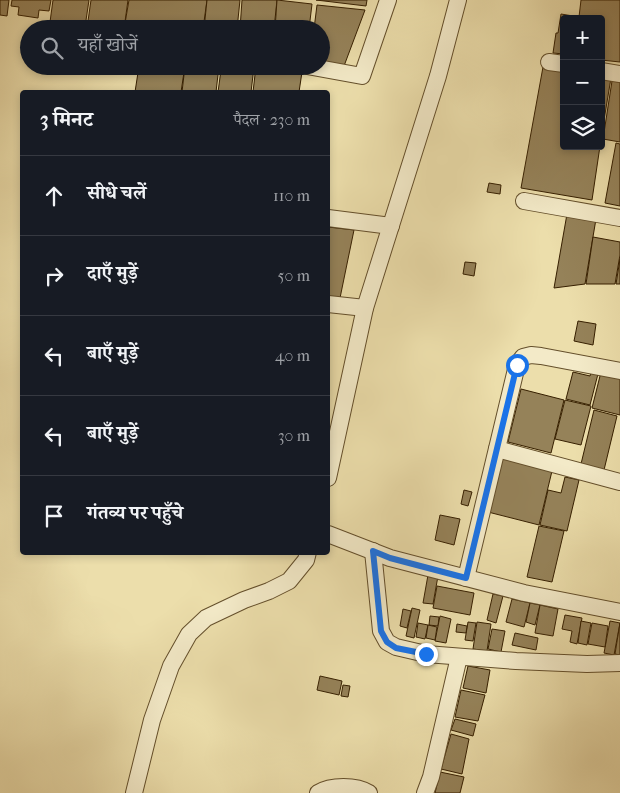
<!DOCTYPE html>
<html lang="hi">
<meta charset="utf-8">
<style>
:root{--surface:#171b24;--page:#242831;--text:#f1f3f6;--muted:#9ea1a6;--line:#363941}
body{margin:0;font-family:"IM FELL French Canon","Noto Serif Devanagari",serif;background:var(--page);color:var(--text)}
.controls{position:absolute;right:15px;top:15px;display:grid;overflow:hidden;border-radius:5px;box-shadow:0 2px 8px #0003}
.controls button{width:45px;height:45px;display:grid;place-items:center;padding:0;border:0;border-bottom:1px solid var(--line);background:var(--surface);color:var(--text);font:25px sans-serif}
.stop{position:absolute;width:15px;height:15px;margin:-11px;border:4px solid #1a73e8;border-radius:50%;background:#fff}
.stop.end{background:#1a73e8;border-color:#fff;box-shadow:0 1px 5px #0008}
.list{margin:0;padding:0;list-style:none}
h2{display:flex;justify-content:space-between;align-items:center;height:65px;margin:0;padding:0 20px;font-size:21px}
h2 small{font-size:16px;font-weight:400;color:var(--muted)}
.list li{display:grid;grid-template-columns:32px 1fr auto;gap:15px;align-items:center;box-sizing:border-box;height:80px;padding:0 20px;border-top:1px solid var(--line)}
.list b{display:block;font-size:19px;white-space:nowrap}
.list em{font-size:16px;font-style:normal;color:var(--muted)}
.icon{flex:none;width:28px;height:28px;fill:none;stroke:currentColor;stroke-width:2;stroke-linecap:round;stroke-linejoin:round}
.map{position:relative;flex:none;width:620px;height:793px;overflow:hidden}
.search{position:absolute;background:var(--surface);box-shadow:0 2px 8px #0003;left:20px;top:20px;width:310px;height:55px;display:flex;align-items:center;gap:12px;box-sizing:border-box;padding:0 18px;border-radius:28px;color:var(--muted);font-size:19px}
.panel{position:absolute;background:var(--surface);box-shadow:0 2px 8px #0003;left:20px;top:90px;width:310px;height:465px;border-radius:5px}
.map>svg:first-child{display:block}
</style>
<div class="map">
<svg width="620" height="793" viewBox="0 0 620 793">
<rect width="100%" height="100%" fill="#ecdeab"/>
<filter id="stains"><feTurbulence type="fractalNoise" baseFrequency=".004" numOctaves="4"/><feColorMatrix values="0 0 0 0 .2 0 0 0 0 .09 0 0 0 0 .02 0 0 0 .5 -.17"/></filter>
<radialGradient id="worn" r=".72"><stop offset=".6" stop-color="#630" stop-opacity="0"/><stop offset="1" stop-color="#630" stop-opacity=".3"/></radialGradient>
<!-- building -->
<g fill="#958259" stroke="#361f00">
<path d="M0 0H9L7 16 0 15Z"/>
<path d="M12 0H51L49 11 39 10 38 18 18 15 19 7 11 6Z"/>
<path d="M53 0H89L85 27 50 22Z"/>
<path d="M91 0H128L124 29H95L87 28Z"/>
<path d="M129 0H207L203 29H124Z"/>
<path d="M207 0H240L237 29H204Z"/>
<path d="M242 0H277L274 29H240Z"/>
<path d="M277 0 312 4 309 29H275Z"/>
<path d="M316 0H367L366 6Z"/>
<path d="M581 0H620V62L601 60V19H564V54L553 53 556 33H558L561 14 579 17Z"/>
<path d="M317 5 365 10 344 66 321 64V29H314Z"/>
<path d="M139 66H185L181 92H135Z"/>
<path d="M185 66H219L216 92H182Z"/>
<path d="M231 66H239L238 72 247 74 248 66 254 67 251 92H218L221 70 230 72Z"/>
<path d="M256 66 302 72 299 92H253Z"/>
<path d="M543 67 564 70V146H600L592 200 521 188Z"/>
<path d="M601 76 611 78 601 138Z"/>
<path d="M612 81 620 82V142L603 139Z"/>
<path d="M616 143 620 144V206L605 203Z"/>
<path d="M489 183 501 185 500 194 487 192Z"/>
<path d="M567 214 596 219 585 284 554 288Z"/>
<path d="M328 227 354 230 340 298 328 296Z"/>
<path d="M593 237 620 242V255L615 284H586Z"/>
<path d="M620 259V284H616Z"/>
<path d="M465 262 476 263 474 276 463 274Z"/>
<path d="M578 321 596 324 593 345 574 341Z"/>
<path d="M592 369 599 370 590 405 566 399 573 372 590 376Z"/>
<path d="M601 372 620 376V415L592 408Z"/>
<path d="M521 389 564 400 551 453 508 442Z"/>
<path d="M565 400 591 406 581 445 555 439Z"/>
<path d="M594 410 617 416 604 470 581 464Z"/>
<path d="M502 458 552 471 539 525 488 512Z"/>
<path d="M565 477 579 480 567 531 540 525 548 490 561 493Z"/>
<path d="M464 490 472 492 468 506 461 504Z"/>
<path d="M440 515 460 519 454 545 435 540Z"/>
<path d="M539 526 564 531 552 582 527 577Z"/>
<path d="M428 575 438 576 433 604 423 603Z"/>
<path d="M437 586 474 593 470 615 433 608Z"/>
<path d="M493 594 503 596 496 623 487 620Z"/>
<path d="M512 599 530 603 524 627 506 622Z"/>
<path d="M530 603 540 605 535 625 526 622Z"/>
<path d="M540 605 558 609 553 636 535 633Z"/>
<path d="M412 608 420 610 414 638 406 636Z"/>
<path d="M403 609 411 611 407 628 400 626Z"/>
<path d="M565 615 582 618 577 644 570 642 572 631 562 629Z"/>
<path d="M430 616 439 617 438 626 429 625Z"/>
<path d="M440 616 451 619 446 643 435 641Z"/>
<path d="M581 621 591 623 587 645 578 643Z"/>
<path d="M610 621 620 623 614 655 604 653Z"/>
<path d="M468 622 476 623 473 641 465 640Z"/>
<path d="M477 622 491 624 487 651 473 649Z"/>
<path d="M418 623 428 625 425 639 416 637Z"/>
<path d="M592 623 608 626 605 647 588 644Z"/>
<path d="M620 623V655L615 654Z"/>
<path d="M457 624 467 626 466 633 456 632Z"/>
<path d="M428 625 437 627 435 640 426 638Z"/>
<path d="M492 629 505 631 501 652 488 649Z"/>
<path d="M515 633 538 638 536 650 512 645Z"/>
<path d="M468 666 490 670 486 693 463 688Z"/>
<path d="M320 676 342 681 339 695 317 690Z"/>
<path d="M343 685 350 686 348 697 341 696Z"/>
<path d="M461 690 485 695 478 721 455 717Z"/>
<path d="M455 719 476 724 473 736 451 730Z"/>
<path d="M451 734 469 739 462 774 441 769Z"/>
<path d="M440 772 464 777 460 793H435Z"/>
</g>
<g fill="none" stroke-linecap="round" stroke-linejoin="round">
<defs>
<g id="minor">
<path d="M549 62 564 64"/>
<path d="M307 66 362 76 388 0"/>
<path d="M601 71 620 74"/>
<path d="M524 201 620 218"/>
<path d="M328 218 391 226"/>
<path d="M328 304 365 308"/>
<path d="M497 449 620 482"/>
<path d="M328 478 365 308 438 76 458 0"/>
<path d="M328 534 390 558 524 593 620 612"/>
<path d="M373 551 381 631 387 642 396 647 426 654 516 661 587 664 620 663"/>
<path d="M466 578 517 365 523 357 531 355 541 356 620 371"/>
<path d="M134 793 152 720 171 666 189 634 206 618 244 600 269 591 289 581 306 560 308 552"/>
<path d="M318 793C331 785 356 785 369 793"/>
<path d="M425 793 431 777 459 657"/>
</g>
</defs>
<!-- minor casing -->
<use href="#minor" stroke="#644f2b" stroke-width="18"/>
<!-- minor -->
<use href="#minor" stroke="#f3eac8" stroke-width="16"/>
</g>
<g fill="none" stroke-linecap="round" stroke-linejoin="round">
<!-- route -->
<path stroke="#1a73e8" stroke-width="6" d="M426 654 396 648 387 642 381 631 373 551 390 558 466 578 517 365"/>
</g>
<rect width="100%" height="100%" filter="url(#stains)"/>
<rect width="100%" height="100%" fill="url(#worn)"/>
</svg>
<div class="controls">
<button>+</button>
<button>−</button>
<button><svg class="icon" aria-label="layers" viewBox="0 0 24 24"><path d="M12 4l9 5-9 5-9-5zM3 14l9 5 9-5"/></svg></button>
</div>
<div class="stop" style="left:517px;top:365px"></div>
<div class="stop end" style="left:426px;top:654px"></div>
<div class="search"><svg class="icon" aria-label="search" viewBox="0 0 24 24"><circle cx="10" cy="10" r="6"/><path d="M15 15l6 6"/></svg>यहाँ खोजें</div>
<section class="panel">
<h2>3 मिनट<small>पैदल · 230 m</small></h2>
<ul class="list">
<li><svg class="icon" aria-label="ahead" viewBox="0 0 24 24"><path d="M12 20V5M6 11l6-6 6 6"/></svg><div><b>सीधे चलें</b></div><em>110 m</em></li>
<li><svg class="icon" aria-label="right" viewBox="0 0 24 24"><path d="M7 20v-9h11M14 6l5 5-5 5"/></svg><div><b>दाएँ मुड़ें</b></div><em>50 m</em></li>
<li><svg class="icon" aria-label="left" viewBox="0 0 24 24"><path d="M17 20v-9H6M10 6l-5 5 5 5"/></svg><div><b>बाएँ मुड़ें</b></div><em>40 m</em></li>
<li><svg class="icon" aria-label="left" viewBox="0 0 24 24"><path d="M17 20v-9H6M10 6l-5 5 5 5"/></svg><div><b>बाएँ मुड़ें</b></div><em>30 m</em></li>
<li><svg class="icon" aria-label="arrive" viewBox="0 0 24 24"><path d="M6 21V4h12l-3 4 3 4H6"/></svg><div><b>गंतव्य पर पहुँचे</b></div></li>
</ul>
</section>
</div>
